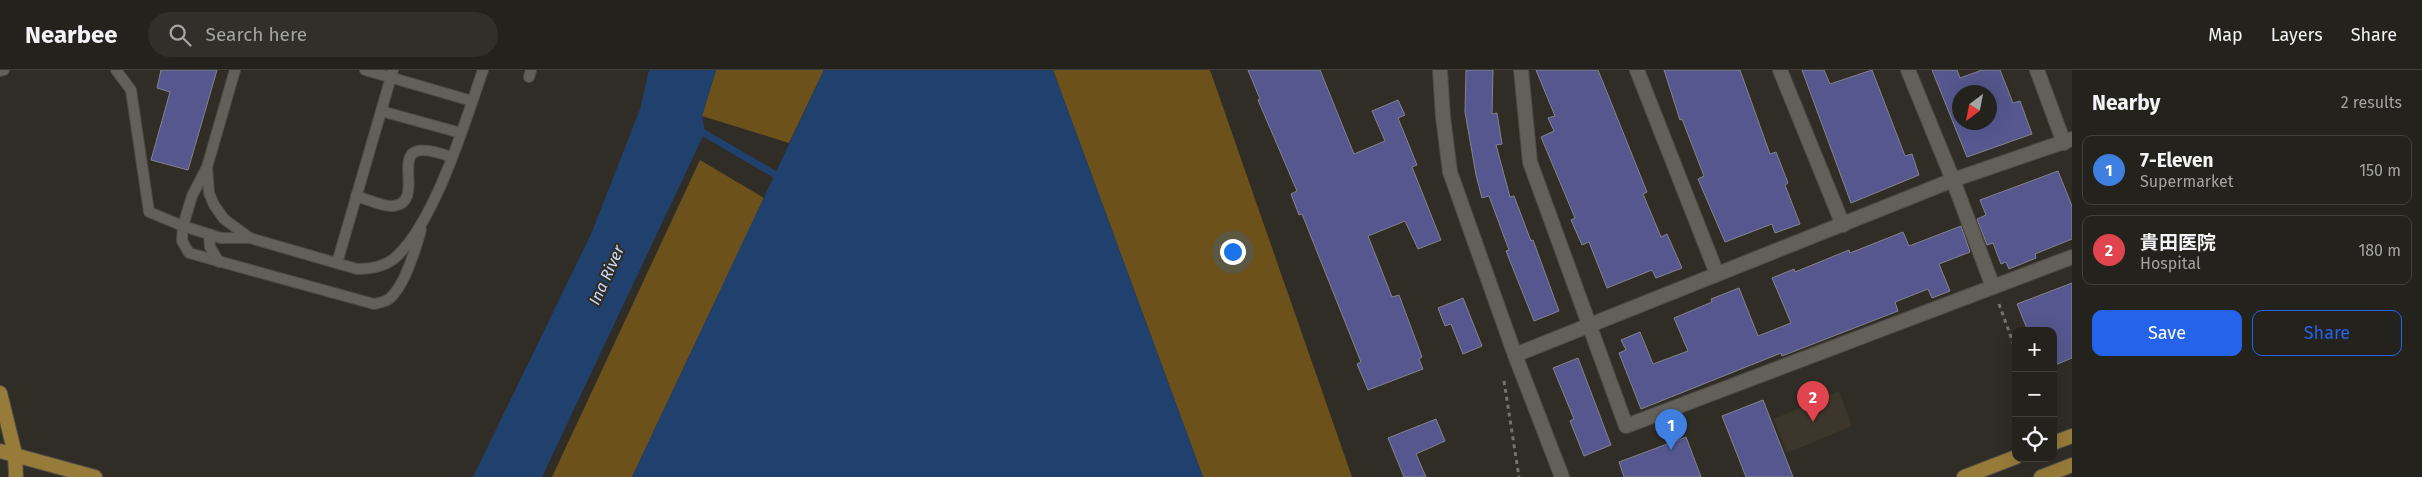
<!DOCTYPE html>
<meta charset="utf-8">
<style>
:root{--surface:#24221d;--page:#302f2a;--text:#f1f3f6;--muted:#a3a4a4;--line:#413f3b;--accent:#2563eb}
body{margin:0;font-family:"Fira Sans","Noto Sans JP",sans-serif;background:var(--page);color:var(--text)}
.controls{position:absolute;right:15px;bottom:15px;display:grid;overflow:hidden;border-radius:10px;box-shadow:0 5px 20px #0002}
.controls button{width:45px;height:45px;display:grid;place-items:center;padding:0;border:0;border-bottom:1px solid var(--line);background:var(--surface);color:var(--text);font:25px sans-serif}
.compass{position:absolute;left:1952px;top:15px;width:45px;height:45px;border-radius:50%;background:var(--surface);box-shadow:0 5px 20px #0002;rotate:212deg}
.you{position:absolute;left:1232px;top:181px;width:18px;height:18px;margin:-12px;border:4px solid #fff;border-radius:50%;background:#1a73e8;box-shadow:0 0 0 8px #1a73e833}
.badge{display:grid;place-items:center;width:32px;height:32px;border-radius:50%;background:var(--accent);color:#fff;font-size:16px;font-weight:700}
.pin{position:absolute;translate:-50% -41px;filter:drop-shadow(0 1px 2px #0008)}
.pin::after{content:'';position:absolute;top:26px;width:18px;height:15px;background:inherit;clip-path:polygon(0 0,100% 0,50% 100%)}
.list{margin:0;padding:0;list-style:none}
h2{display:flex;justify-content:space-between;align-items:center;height:65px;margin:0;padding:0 20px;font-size:21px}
h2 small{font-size:16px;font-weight:400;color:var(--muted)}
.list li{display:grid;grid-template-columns:32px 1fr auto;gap:15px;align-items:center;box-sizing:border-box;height:70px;margin:0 10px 10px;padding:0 10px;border:1px solid var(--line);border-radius:10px}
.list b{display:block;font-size:19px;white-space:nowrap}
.list p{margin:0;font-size:16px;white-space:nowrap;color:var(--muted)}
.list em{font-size:16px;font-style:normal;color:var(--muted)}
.actions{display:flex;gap:10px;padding:15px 20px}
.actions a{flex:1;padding:11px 0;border:1px solid var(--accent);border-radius:10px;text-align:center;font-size:18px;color:var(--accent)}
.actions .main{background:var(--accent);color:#fff}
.icon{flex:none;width:28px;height:28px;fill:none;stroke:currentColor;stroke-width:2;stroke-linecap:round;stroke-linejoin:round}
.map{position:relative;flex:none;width:2072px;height:407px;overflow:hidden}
header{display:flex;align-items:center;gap:30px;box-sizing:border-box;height:70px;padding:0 25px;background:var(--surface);border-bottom:1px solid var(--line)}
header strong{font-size:24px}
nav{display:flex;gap:28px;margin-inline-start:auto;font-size:18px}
.search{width:350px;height:45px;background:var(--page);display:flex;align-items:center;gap:12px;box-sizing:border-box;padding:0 18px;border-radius:28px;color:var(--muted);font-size:19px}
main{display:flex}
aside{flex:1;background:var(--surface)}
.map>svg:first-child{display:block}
</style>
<header>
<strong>Nearbee</strong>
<div class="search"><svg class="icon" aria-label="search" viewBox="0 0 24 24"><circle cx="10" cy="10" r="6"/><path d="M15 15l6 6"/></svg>Search here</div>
<nav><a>Map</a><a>Layers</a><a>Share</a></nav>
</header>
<main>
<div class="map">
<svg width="2072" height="407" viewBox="0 0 2072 407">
<rect width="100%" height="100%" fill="#302d27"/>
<!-- built -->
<path fill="#3d362b" d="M1839 321 1852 356 1787 383 1774 349Z"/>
<!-- green -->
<g fill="#6c511a">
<path d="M716 0H824L789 73 702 46Z"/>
<path d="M1053 0H1210L1352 407H1203Z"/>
<path d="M700 90 764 128 632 407H552Z"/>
</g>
<!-- water -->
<g fill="#20406e">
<path d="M649 0H716L702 46 705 62 542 407H473L592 162 640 39Z"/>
<path d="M824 0H1053L1203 407H632Z"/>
</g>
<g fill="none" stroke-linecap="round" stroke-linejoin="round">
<!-- stream -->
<path stroke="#20406e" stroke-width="7" d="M697 59 781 108"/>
</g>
<!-- building -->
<g fill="#56578e" stroke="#83848b" fill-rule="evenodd">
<path d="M161 0H217L188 100 151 90 170 22 157 18Z"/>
<path d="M1248 0H1320L1354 84 1385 71 1372 41 1398 30 1405 45 1398 48 1417 95 1412 97 1441 170 1418 179 1405 151 1368 166 1392 227 1399 225 1422 287 1419 289 1423 299 1368 320 1357 294 1361 292 1302 144 1299 145 1291 124 1297 121 1258 30 1260 29Z"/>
<path d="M1466 0H1493L1492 44 1497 43 1502 74 1496 75 1510 127 1514 126 1531 171 1533 170 1559 241 1534 251 1506 181 1509 180 1489 126 1482 128 1476 105 1465 42Z"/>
<path d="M1536 0H1598L1647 122 1643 124 1661 167 1667 164 1682 198 1656 208 1652 200 1607 218 1589 172 1582 175 1571 150 1575 148 1541 67 1554 61 1548 48 1555 46Z"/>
<path d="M1664 0H1740L1770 84 1776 82 1788 113 1785 115 1800 154 1775 163 1772 154 1725 172 1698 109 1704 106 1682 49 1680 50Z"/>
<path d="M1802 0H1824L1830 14 1872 0 1905 86 1912 84 1919 105 1851 133Z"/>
<path d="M1932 0H1957L1960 8 1982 0H2000L2013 33 2020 31 2032 64 1967 87ZM1960 22H1990V52H1960Z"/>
<path d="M2058 101 2072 136V169L2035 184 2036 188 2009 199 2006 192 2001 194 1993 173 1987 175 1977 149 1986 145 1980 130Z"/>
<path d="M1961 156 1970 182 1939 194 1950 221 1932 228 1928 219 1895 232 1898 241 1782 286 1781 283 1641 339 1619 283 1626 280 1621 270 1640 262 1653 294 1688 281 1674 248 1712 232 1711 229 1739 218 1758 266 1791 253 1772 208 1794 199 1795 202 1849 180 1850 183 1903 162 1909 176Z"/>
<path d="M2072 213V288L2053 296V261H2028L2017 234Z"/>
<path d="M1463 228 1482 276 1463 284 1451 254 1445 256 1438 238Z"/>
<path d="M1578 288 1611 375 1584 386 1570 351 1574 349 1553 298Z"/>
<path d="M1763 330 1793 407H1746L1722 346Z"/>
<path d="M1436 349 1445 371 1416 384 1426 407H1404L1388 368Z"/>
<path d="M1686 367 1701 407H1624L1619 392Z"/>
</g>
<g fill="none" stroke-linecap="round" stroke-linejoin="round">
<defs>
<g id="service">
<path d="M116 0 131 20 149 142 183 156 182 171 189 183 374 234C378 233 385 232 389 229 404 217 416 178 421 160"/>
<path d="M235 0 207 97 209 123 214 135 224 149 250 168 357 199C370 199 387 196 397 186 436 149 465 52 483 0"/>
<path d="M365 0 472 31"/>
<path d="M0 1 4 0"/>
<path d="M529 7 531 0"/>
<path d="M381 41 461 63"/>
<path d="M207 97 192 126 183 156 221 168H249"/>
<path d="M356 126C367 129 383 137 393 136 433 131 374 58 451 87"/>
<path d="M209 164 210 177 219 192"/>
<path d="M337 193 393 0"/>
</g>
<g id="minor">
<path d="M1521 0 1530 92 1626 356 2072 187"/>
<path d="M1637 0 1717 204"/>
<path d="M1780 0 1843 155"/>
<path d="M1908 0 1953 110 1993 217"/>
<path d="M2037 0 2064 73"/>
<path d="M1515 285 1953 110 2072 69"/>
</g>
<path id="tertiary" d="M1440 0 1443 47 1450 102 1515 285 1562 407"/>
<g id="primary">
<path d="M0 323 15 384 16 407"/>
<path d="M2053 373 2072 366"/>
<path d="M0 381 95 407"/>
<path d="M1964 407 2016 387"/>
<path d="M2041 407 2072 395"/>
</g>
</defs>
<!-- service casing -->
<use href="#service" stroke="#4e4b47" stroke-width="12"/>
<!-- minor casing -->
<use href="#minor" stroke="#4e4b47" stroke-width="16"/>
<!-- tertiary casing -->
<use href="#tertiary" stroke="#4e4b47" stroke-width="16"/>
<!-- primary casing -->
<use href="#primary" stroke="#4e4b47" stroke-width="16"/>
<!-- path -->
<g stroke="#76736e" stroke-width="3" stroke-dasharray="4 4" stroke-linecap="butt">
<path d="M1999 234 2016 281"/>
<path d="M1504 311 1519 407"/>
</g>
<!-- service -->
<use href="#service" stroke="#635f59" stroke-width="10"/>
<!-- minor -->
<use href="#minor" stroke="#635f59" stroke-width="14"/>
<!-- tertiary -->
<use href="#tertiary" stroke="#635f59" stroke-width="14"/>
<!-- primary -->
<use href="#primary" stroke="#977b39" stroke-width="14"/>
</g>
<g text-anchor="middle" stroke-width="4.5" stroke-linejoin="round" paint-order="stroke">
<!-- water labels -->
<g font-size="16" font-style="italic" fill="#c6daf8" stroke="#302d27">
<text transform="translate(606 205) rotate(-66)" y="6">Ina River</text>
</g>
</g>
</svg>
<div class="controls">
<button>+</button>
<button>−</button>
<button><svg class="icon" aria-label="locate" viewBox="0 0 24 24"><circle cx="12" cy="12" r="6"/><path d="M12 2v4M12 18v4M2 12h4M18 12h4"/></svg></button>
</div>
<svg class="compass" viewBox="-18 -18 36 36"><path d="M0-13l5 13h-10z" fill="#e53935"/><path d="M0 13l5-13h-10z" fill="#a3a4a4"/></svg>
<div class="you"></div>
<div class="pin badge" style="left:1671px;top:380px;background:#3f7fe0">1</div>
<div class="pin badge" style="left:1813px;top:352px;background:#e0444e">2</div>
</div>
<aside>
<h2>Nearby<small>2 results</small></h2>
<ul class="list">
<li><span class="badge" style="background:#3f7fe0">1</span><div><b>7-Eleven</b><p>Supermarket</p></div><em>150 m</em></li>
<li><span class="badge" style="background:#e0444e">2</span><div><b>貴田医院</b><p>Hospital</p></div><em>180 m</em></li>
</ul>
<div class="actions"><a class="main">Save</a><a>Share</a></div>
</aside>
</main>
